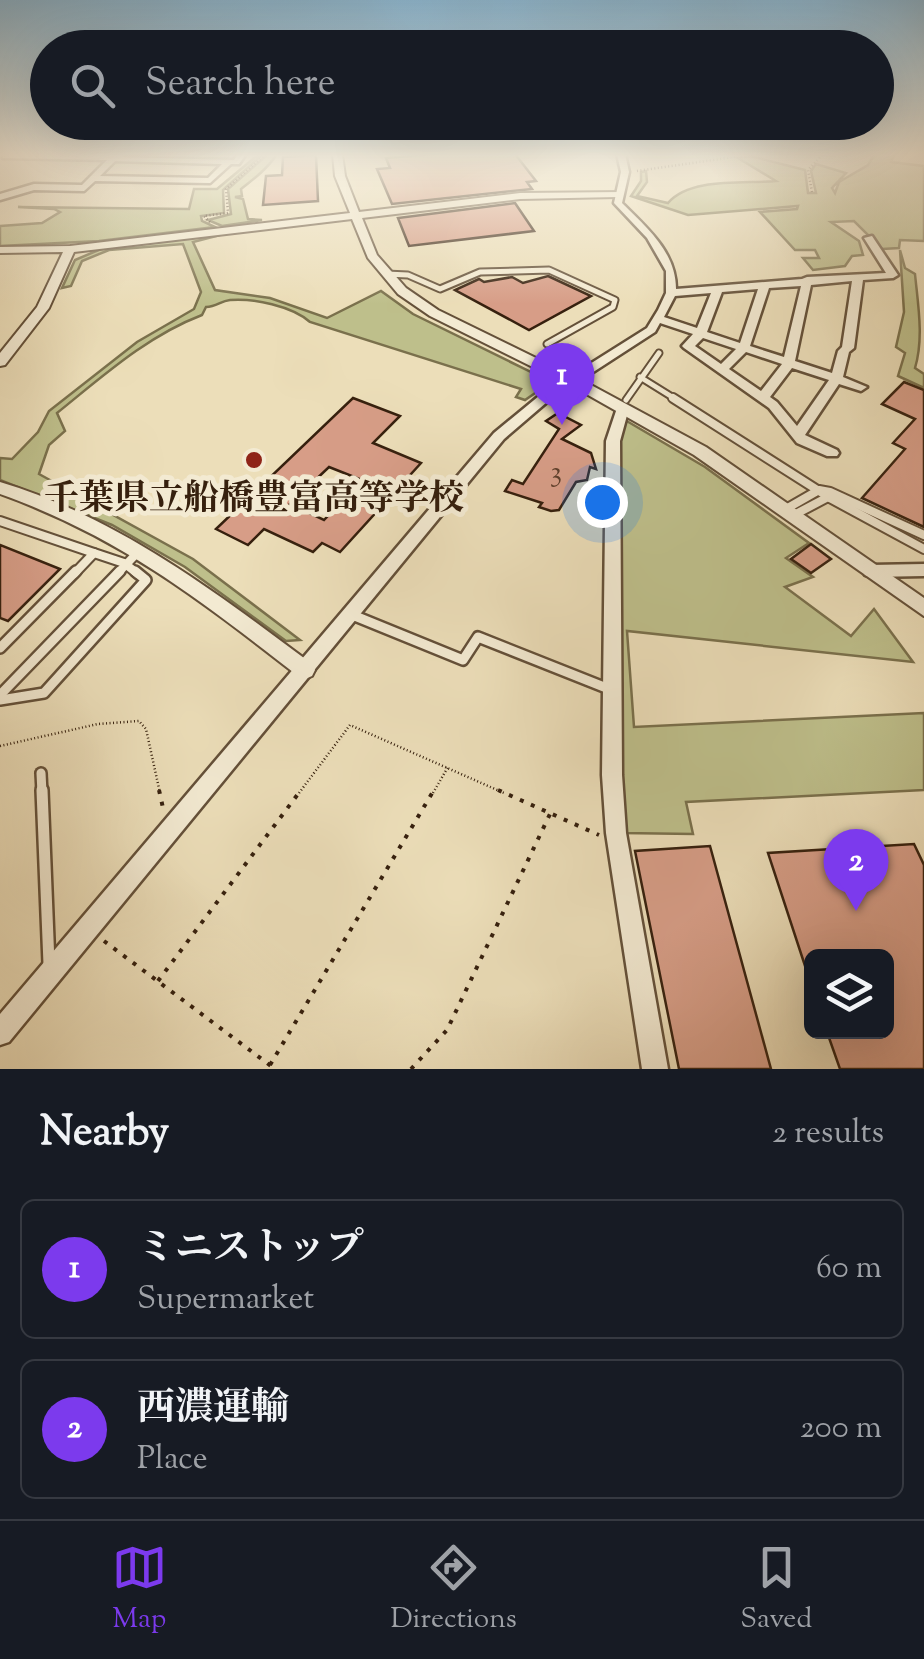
<!DOCTYPE html>
<meta charset="utf-8">
<style>
:root{--surface:#171b24;--page:#242831;--text:#f1f3f6;--muted:#9ea1a6;--line:#363941;--accent:#7c3aed}
body{margin:0;font-family:"Sorts Mill Goudy","Noto Serif JP",serif;background:var(--page);color:var(--text)}
.controls{position:absolute;right:30px;bottom:30px;display:grid;overflow:hidden;border-radius:15px;box-shadow:0 10px 40px #0002}
.controls button{width:90px;height:90px;display:grid;place-items:center;padding:0;border:0;border-bottom:2px solid var(--line);background:var(--surface);color:var(--text);font:50px sans-serif}
.you{position:absolute;left:602px;top:502px;width:35px;height:35px;margin:-25px;border:8px solid #fff;border-radius:50%;background:#1a73e8;box-shadow:0 0 0 15px #1a73e833}
.badge{display:grid;place-items:center;width:65px;height:65px;border-radius:50%;background:var(--accent);color:#fff;font-size:32px;font-weight:700}
.pin{position:absolute;translate:-50% -82px;filter:drop-shadow(0 2px 5px #0008)}
.pin::after{content:'';position:absolute;top:52px;width:35px;height:30px;background:inherit;clip-path:polygon(0 0,100% 0,50% 100%)}
.list{margin:0;padding:0;list-style:none}
h2{display:flex;justify-content:space-between;align-items:center;height:130px;margin:0;padding:0 40px;font-size:42px}
h2 small{font-size:32px;font-weight:400;color:var(--muted)}
.list li{display:grid;grid-template-columns:65px 1fr auto;gap:30px;align-items:center;box-sizing:border-box;height:140px;margin:0 20px 20px;padding:0 20px;border:2px solid var(--line);border-radius:15px}
.list b{display:block;font-size:38px;white-space:nowrap}
.list p{margin:0;font-size:32px;white-space:nowrap;color:var(--muted)}
.list em{font-size:32px;font-style:normal;color:var(--muted)}
.icon{flex:none;width:55px;height:55px;fill:none;stroke:currentColor;stroke-width:2;stroke-linecap:round;stroke-linejoin:round}
.map{position:relative;flex:none;width:924px;height:1069px;overflow:hidden}
.search{position:absolute;background:var(--surface);box-shadow:0 10px 40px #0002;left:30px;right:30px;top:30px;height:110px;display:flex;align-items:center;gap:25px;box-sizing:border-box;padding:0 35px;border-radius:55px;color:var(--muted);font-size:38px}
.sheet{height:450px;background:var(--surface)}
nav{display:flex;justify-content:space-around;align-items:center;box-sizing:border-box;height:140px;border-top:2px solid var(--line);background:var(--surface);font-size:28px;color:var(--muted)}
nav a{display:grid;justify-items:center;gap:5px}
nav .on{color:var(--accent)}
.map>svg:first-child{display:block}
</style>
<div class="map">
<svg width="924" height="1069" viewBox="0 0 924 1069">
<rect width="100%" height="100%" fill="#ecdeb9"/>
<filter id="stains"><feTurbulence type="fractalNoise" baseFrequency=".002" numOctaves="4"/><feColorMatrix values="0 0 0 0 .2 0 0 0 0 .09 0 0 0 0 .02 0 0 0 .5 -.17"/></filter>
<radialGradient id="worn" r=".72"><stop offset=".6" stop-color="#630" stop-opacity="0"/><stop offset="1" stop-color="#630" stop-opacity=".3"/></radialGradient>
<!-- green -->
<g fill="#bebf8b" stroke="#7a704c" stroke-width="2.5">
<path d="M259 154H263L223 190 224 213 201 216 202 221 215 227 99 241 0 246V226L42 223 60 212 54 209 18 207 189 209 194 189H217Z"/>
<path d="M268 154H277C268 168 254 179 241 189L242 196 235 197 243 199 248 219 262 220 222 226 208 220 231 214 228 189Z"/>
<path d="M875 154H895L891 162 924 166V241L900 240 899 248 882 249 854 221 831 222 859 241 863 255 852 256 845 266 813 270 803 258H819L815 250H795L760 212 797 209 798 206 688 215 631 196 641 181V172L646 171 647 182 637 196 668 203C690 177 745 184 776 181L738 158 750 156 805 170 808 193H816L811 171 816 164 846 173 832 188 835 193 839 182 868 165Z"/>
<path d="M210 234 216 236 193 242 215 290 270 298 327 318 381 291 413 314 539 376 541 389 525 400 516 397 521 389 310 322C292 306 253 298 230 300 220 301 217 307 206 307L202 315C147 336 103 376 57 413L65 431 49 445 39 474 193 559 300 640 286 641 185 567 112 525 0 480V458L12 459 38 432 49 411 137 342 194 309 201 292 183 244 109 250 82 261 71 286 62 288 75 260 101 249Z"/>
<path d="M900 250 905 268 915 274C918 305 924 338 915 368L924 374V388L898 376 905 353 896 347 904 312Z"/>
<path d="M625 420 705 467 809 543 786 558 813 577 785 587 851 636 874 609 913 662 627 631 634 727 924 713V790L686 802 693 834 622 833 619 442Z"/>
</g>
<!-- building -->
<g fill="#d79d87" stroke="#36200e" stroke-width="2.5" fill-rule="evenodd">
<path d="M434 154H515L536 181 527 182 532 189 392 204 377 169 390 168 386 158Z"/>
<path d="M316 155 318 201 263 205 266 176 282 175 283 157Z"/>
<path d="M515 203 534 231 409 246 398 218Z"/>
<path d="M548 276 591 296 529 330 455 290 479 279 484 282 512 277 523 283Z"/>
<path d="M904 382 924 390V527L862 498 905 449 893 443 915 419 882 404Z"/>
<path d="M353 398 400 416 373 443 421 463 340 552 322 543 313 552 264 529 248 545 216 529ZM329 467 362 480 324 520 290 504Z"/>
<path d="M558 413 581 425 562 439 591 453 596 469 590 467 587 480 576 482 559 510 551 511 539 507 542 503 505 491 512 480 523 484 559 429 546 421Z"/>
<path d="M811 544 831 559 811 573 791 559Z"/>
<path d="M0 545 60 569 8 621 0 618Z"/>
<path d="M914 844 924 865V1069H840L827 1032H886V956H812L809 978 768 853Z"/>
<path d="M710 846 771 1069H679L635 851Z"/>
</g>
<g fill="none" stroke-linecap="round" stroke-linejoin="round">
<defs>
<g id="service-far3">
<path d="M386 274 408 275 440 289 480 272 549 270 615 300 613 307 547 344"/>
<path d="M640 377 677 400"/>
<path d="M626 400 659 353"/>
</g>
<g id="service-far2">
<path d="M673 398 830 498"/>
<path d="M786 509 819 490 830 492 924 535"/>
<path d="M794 515 828 497 924 549"/>
<path d="M0 521 94 553 74 574"/>
<path d="M94 553 124 563 138 574"/>
<path d="M117 574 139 551"/>
</g>
<g id="service-far1">
<path d="M350 614 463 660 478 637 609 689"/>
<path d="M0 648 76 571"/>
<path d="M0 695 120 571"/>
<path d="M0 700 44 693 146 580 135 571"/>
<path d="M41 773 42 793"/>
</g>
<path id="service" d="M42 790 49 964"/>
<g id="minor">
<path d="M3 154H125L122 157 234 160 238 154H246L239 164H231L210 183 95 181 84 191 34 190 0 200V194L34 184 82 185 107 160 6 158H3ZM115 161 222 164 208 178 100 176Z"/>
<path d="M617 154H625L629 172 622 203C647 228 676 252 676 289L802 279 807 277 886 273 864 238 872 236 898 275 893 278 863 280 854 348 849 352 843 377 867 387 861 391 839 384 805 435 837 450 839 453 837 456H827L797 443 769 408 684 348 682 346 693 334 660 323 655 332 547 402 504 439 9 1042 0 1045V1014L494 433 539 396 647 328 658 310 666 293V271L647 238 614 203 621 172ZM852 281 842 347 838 351 832 373 795 361 811 285ZM801 286 784 357 750 346 769 288ZM758 289 740 343 707 332 722 292ZM711 293 697 328 664 317 675 296ZM703 338 736 349 721 364 695 346ZM746 352 782 364 761 391 729 369ZM792 368 829 380 797 426 777 402 770 397Z"/>
<path d="M623 404 629 408 620 441 622 775 626 833 668 1069H642L606 833 602 775 606 441 617 408Z"/>
<path d="M924 564V576L871 577 865 575 863 571 865 567 871 565Z"/>
</g>
<g id="tertiary">
<path d="M333 154H342L345 176 359 212 520 193 622 192 623 194 618 197 520 199 362 218 377 255 406 288 438 310 591 385 706 447 924 598V616L694 455 581 391 430 316 398 294 368 258 352 219 74 252 49 308 5 365 0 366V353L37 307 63 252 0 253V247L70 246 350 213 335 176Z"/>
<path d="M0 482C119 518 214 591 312 664L315 670 312 676 305 679 298 676C199 599 120 537 0 494Z"/>
</g>
</defs>
<!-- service-far3 casing -->
<use href="#service-far3" stroke="#645039" stroke-width="9"/>
<!-- service-far2 casing -->
<use href="#service-far2" stroke="#645039" stroke-width="12"/>
<!-- service-far1 casing -->
<use href="#service-far1" stroke="#645039" stroke-width="14"/>
<!-- service casing -->
<use href="#service" stroke="#645039" stroke-width="16"/>
<!-- minor casing -->
<use href="#minor" stroke="#645039" stroke-width="5"/>
<!-- tertiary casing -->
<use href="#tertiary" stroke="#645039" stroke-width="4"/>
<!-- path-far1 -->
<g stroke="#36200e" stroke-width="2.5" stroke-dasharray="1 2.5" stroke-linecap="butt">
<path d="M637 171 754 154"/>
<path d="M812 192 808 170 823 154"/>
<path d="M210 222 204 216 228 213 226 189 266 154"/>
<path d="M0 746 98 724 139 721 146 729 160 793"/>
<path d="M299 793 350 725 504 793"/>
<path d="M433 793 448 767"/>
</g>
<!-- path -->
<g stroke="#36200e" stroke-width="4" stroke-dasharray="4 8" stroke-linecap="butt">
<path d="M159 790 163 808"/>
<path d="M498 790 599 835"/>
<path d="M104 941 275 1069"/>
<path d="M158 981 301 790"/>
<path d="M270 1065 434 790"/>
<path d="M411 1069 447 1030 550 814"/>
</g>
<!-- service-far3 -->
<use href="#service-far3" stroke="#f3ead2" stroke-width="5"/>
<!-- service-far2 -->
<use href="#service-far2" stroke="#f3ead2" stroke-width="8"/>
<!-- service-far1 -->
<use href="#service-far1" stroke="#f3ead2" stroke-width="9"/>
<!-- service -->
<use href="#service" stroke="#f3ead2" stroke-width="11"/>
<!-- minor -->
<use href="#minor" fill="#f3ead2" fill-rule="evenodd"/>
<!-- tertiary -->
<use href="#tertiary" fill="#f3ead2" fill-rule="evenodd"/>
</g>
<!-- sky -->
<linearGradient id="sky" x2="0" y2="1"><stop stop-color="#89b7d4"/><stop offset="0.51" stop-color="#f6f0e0"/><stop offset="1" stop-color="#f6f0e0" stop-opacity="0"/></linearGradient>
<rect width="924" height="304" fill="url(#sky)"/>
<!-- markers -->
<circle fill="#8f2418" stroke="#f3ead2" stroke-width="4" cx="254" cy="460" r="10"/>
<g text-anchor="middle" stroke-width="10" stroke-linejoin="round" paint-order="stroke">
<!-- number labels -->
<g font-size="30" fill="#5e3f2c">
<text x="556" y="481">3</text>
</g>
<!-- poi labels -->
<g font-size="35" font-weight="bold" fill="#36200e" stroke="#f3ead2">
<text x="254" y="509">千葉県立船橋豊富高等学校</text>
</g>
</g>
<rect width="100%" height="100%" filter="url(#stains)"/>
<rect width="100%" height="100%" fill="url(#worn)"/>
</svg>
<div class="controls">
<button><svg class="icon" aria-label="layers" viewBox="0 0 24 24"><path d="M12 4l9 5-9 5-9-5zM3 14l9 5 9-5"/></svg></button>
</div>
<div class="you"></div>
<div class="pin badge" style="left:562px;top:425px">1</div>
<div class="pin badge" style="left:856px;top:911px">2</div>
<div class="search"><svg class="icon" aria-label="search" viewBox="0 0 24 24"><circle cx="10" cy="10" r="6"/><path d="M15 15l6 6"/></svg>Search here</div>
</div>
<section class="sheet">
<h2>Nearby<small>2 results</small></h2>
<ul class="list">
<li><span class="badge">1</span><div><b>ミニストップ</b><p>Supermarket</p></div><em>60 m</em></li>
<li><span class="badge">2</span><div><b>西濃運輸</b><p>Place</p></div><em>200 m</em></li>
</ul>
</section>
<nav>
<a class="on"><svg class="icon" aria-label="map" viewBox="0 0 24 24"><path d="M3 6l6-2 6 2 6-2v14l-6 2-6-2-6 2zM9 4v14M15 6v14"/></svg>Map</a>
<a><svg class="icon" aria-label="directions" viewBox="0 0 24 24"><path d="M12 3l9 9-9 9-9-9zM9 14v-3h6M13 9l2 2-2 2"/></svg>Directions</a>
<a><svg class="icon" aria-label="saved" viewBox="0 0 24 24"><path d="M7 4h10v16l-5-4-5 4z"/></svg>Saved</a>
</nav>
